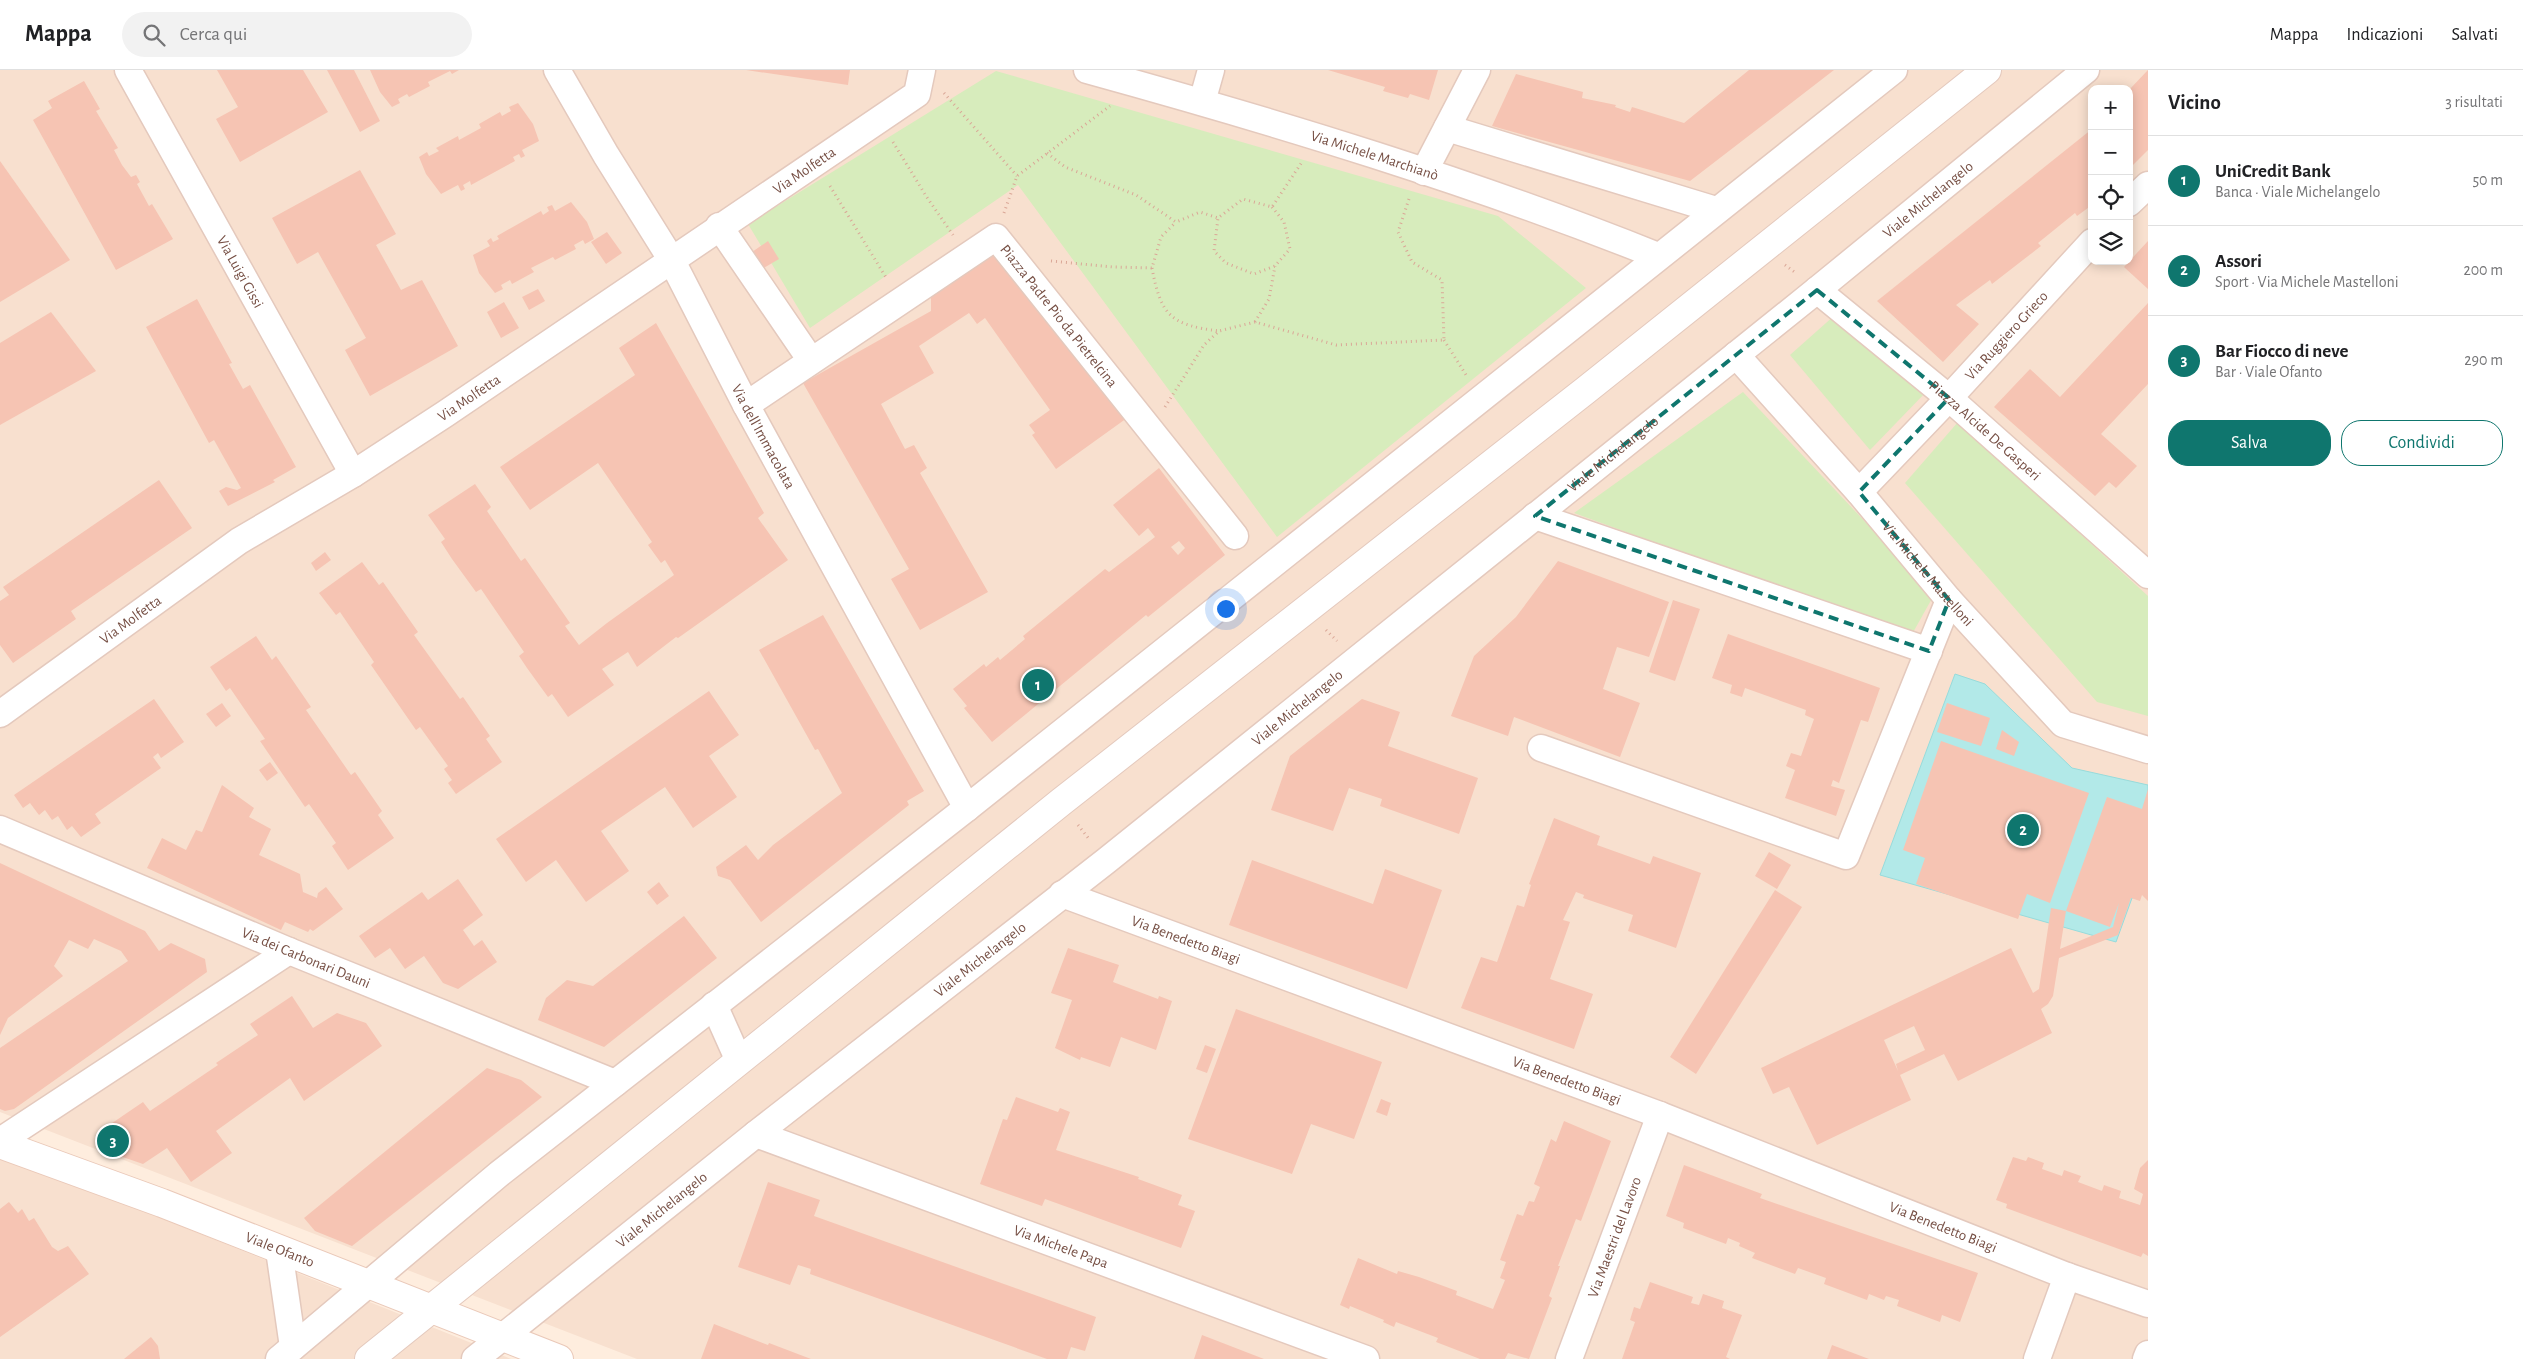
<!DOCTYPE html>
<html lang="it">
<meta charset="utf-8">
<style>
:root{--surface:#fff;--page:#f2f2f2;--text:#202124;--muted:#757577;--line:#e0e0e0;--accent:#0f766e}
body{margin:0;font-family:"Alegreya Sans",sans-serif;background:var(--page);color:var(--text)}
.controls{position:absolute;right:15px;top:15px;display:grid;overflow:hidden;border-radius:10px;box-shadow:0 2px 12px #0003}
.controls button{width:45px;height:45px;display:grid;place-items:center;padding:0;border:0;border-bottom:1px solid var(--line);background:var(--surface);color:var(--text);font:25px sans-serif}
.you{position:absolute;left:1225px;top:538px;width:18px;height:18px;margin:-12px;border:4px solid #fff;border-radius:50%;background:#1a73e8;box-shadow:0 0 0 8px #1a73e833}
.badge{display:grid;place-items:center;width:32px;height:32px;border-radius:50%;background:var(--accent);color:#fff;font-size:16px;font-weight:700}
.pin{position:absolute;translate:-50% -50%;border:2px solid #fff;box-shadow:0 1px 5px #0006}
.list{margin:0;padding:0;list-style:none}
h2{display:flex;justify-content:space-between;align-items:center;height:65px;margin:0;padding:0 20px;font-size:21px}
h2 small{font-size:16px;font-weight:400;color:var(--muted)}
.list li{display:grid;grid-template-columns:32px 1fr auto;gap:15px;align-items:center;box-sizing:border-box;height:90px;padding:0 20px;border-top:1px solid var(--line)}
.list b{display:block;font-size:19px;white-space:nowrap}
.list p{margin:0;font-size:16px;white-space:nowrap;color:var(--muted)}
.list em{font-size:16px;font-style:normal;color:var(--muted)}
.actions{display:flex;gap:10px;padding:15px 20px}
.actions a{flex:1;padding:11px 0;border:1px solid var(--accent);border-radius:20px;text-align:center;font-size:18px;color:var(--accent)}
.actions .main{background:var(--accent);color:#fff}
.icon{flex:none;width:28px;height:28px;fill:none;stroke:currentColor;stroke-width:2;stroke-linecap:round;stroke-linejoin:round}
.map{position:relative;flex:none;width:2148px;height:1289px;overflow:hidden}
header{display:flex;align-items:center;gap:30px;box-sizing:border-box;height:70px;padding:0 25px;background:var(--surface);border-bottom:1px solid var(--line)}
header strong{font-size:24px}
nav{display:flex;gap:28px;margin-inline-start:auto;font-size:18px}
.search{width:350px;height:45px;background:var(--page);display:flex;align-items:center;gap:12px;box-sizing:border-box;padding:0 18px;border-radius:28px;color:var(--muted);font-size:19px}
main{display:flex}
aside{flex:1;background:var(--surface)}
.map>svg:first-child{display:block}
</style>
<header>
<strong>Mappa</strong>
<div class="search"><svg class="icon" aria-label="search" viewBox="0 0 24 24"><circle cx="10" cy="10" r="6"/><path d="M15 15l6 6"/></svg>Cerca qui</div>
<nav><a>Mappa</a><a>Indicazioni</a><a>Salvati</a></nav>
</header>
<main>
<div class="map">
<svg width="2148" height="1289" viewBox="0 0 2148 1289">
<rect width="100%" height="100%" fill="#feedde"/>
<!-- residential -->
<g fill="#f8e0cf" fill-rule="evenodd">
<path d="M0 0H2148V1289H637L0 1042ZM2092 19H2129V191H2092Z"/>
<path d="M0 1087 89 1119 511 1289H0Z"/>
</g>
<!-- green -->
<g fill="#d7ecbc">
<path d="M996 1 1498 146 1586 218 1277 467 1018 115 810 258 748 154Z"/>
<path d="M1835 245 1926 322 1870 380 1790 285Z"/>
<path d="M1743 322 1934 525 1911 566 1574 443Z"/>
<path d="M1958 352 2148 526V646L2097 632 1905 413Z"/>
</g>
<!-- water -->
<path fill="#b2e9e8" stroke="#97dbdb" d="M1955 604 1985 614 2072 698 2148 715V821L2132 828 2116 872 1880 805Z"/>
<!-- building -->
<g fill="#f6c4b3" fill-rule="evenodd">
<path d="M217 0H303L328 42 240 92 216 49 238 37Z"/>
<path d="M327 0H354L380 51 360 62Z"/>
<path d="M370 0H459L452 4 450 1 428 12 430 16 409 27 407 24 398 29 400 33 392 37 380 22Z"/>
<path d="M746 0H850L848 15Z"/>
<path d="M1328 0H1438L1429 30 1410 24 1408 28 1383 21 1385 17Z"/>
<path d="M1749 0H1834L1690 111 1492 56 1516 4 1583 22 1582 28 1616 35 1615 37 1630 42 1632 37 1684 53Z"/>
<path d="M2148 0V80L2129 99V20Z"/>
<path d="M84 11 100 39 96 41 118 78 114 80 122 95 131 107 136 105 140 112 137 114 149 136 152 134 173 169 116 200 33 50 52 38 48 31Z"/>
<path d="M518 33 533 54 539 71 522 80 525 86 521 88 519 84 513 87 515 91 471 115 470 111 463 115 465 119 461 121 458 115 441 124 426 104 419 87 427 82 429 86 439 81 436 78 458 66 459 70 481 58 479 54 500 42 502 46 511 41 509 37Z"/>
<path d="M2092 59V135L2077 146 2075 143 2038 173 2041 176 1992 214 1990 210 1956 235 1979 254 1943 292 1877 231Z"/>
<path d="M0 91 70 190 0 232Z"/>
<path d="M360 100 396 164 376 175 401 220 422 210 458 276 370 326 345 280 366 268 318 182 297 194 272 148Z"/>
<path d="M571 132 587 152 594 169 585 174 583 170 574 175 576 179 555 190 553 187 531 198 534 202 512 214 510 210 501 215 503 219 495 223 479 203 473 185 490 176 487 171 491 168 493 172 499 169 497 166 541 141 543 145 549 141 547 137 552 135 555 141Z"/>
<path d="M607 162 622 183 606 194 591 172Z"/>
<path d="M768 171 779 189 762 199 752 182Z"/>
<path d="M2148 171V219L2124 197Z"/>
<path d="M992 177 1127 348 1056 399 1032 365 1035 363 1029 355 1050 340 985 248 977 254 969 243 919 276 934 303 881 334 905 379 914 375 927 398 920 403 988 522 920 560 891 509 909 499 803 313 931 241V221Z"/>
<path d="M538 219 545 231 529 240 522 227Z"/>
<path d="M197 229 232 293 229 294 243 319 250 315 296 397 273 410 275 412 228 436 219 421 226 417 237 420 241 418 214 370 209 373 146 257Z"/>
<path d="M504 232 519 258 501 268 487 242Z"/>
<path d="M2148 233V314L2101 364 2137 396 2116 418 2109 412 2095 426 1994 337 2030 299 2060 327Z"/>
<path d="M51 242 96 301 0 355V273Z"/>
<path d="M656 253 764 443 758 448 788 490 678 568 676 567 637 597 628 582 602 599 614 615 568 647 552 624 548 627 527 598 519 586 524 582 481 519 476 522 452 489 441 472 445 469 428 445 475 414 491 437 487 441 521 491 525 488 570 553 565 556 579 575 607 553 674 505 665 490 661 493 648 475 652 472 598 393 530 440 500 397 635 305 619 278Z"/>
<path d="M1159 398 1225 485 1148 547 1146 545 992 672 964 638 967 636 953 619 984 594 986 597 998 587 1000 590 1025 569 1023 566 1105 499 1109 502 1155 467 1148 458 1139 466 1113 435ZM1179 471 1185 478 1178 485 1171 477Z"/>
<path d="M159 410 192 458 71 541 76 549 13 593 0 575V531L9 525 3 517Z"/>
<path d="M325 482 331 490 316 501 311 493Z"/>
<path d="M1558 491 1669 532 1649 587 1617 577 1603 619 1640 633 1620 687 1514 647 1508 666 1451 646 1474 586 1516 547Z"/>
<path d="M362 492 379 515 383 512 418 562 414 565 460 629 463 627 490 666 486 669 502 692 456 724 448 713 452 710 444 699 448 696 420 657 416 660 371 595 374 592 340 542 336 545 319 523Z"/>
<path d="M1673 530 1700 539 1675 611 1649 602Z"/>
<path d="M823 545 924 721 907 731 909 735 761 852 730 810 718 806 716 797 746 775 758 790 773 775 842 723 818 679 815 680 759 580Z"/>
<path d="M1728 564 1880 618 1868 652 1861 650 1839 713 1833 710 1831 716 1845 720 1836 746 1785 728 1795 700 1786 696 1791 683 1801 686 1814 649 1805 645 1806 640 1745 618 1742 627 1730 623 1732 615 1712 608Z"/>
<path d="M256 566 272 590 276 586 311 637 306 640 351 705 355 702 382 741 378 745 394 768 348 800 332 776 336 773 309 734 305 737 260 671 265 669 230 618 226 621 210 597Z"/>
<path d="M709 621 739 665 709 686 737 727 693 758 665 717 601 761 629 801 586 832 556 790 526 812 496 769Z"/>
<path d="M154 629 184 672 161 688 158 683 153 687 161 698 95 744 101 753 81 767 72 756 67 760 58 746 52 750 45 740 39 745 30 733 23 738 14 725Z"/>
<path d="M1362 629 1400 642 1388 676 1478 708 1459 764 1380 736 1382 729 1349 718 1333 761 1271 740 1290 686Z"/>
<path d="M222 633 231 646 216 657 206 644Z"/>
<path d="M1947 633 1990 648 1981 676 1937 662Z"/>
<path d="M2002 660 2019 672 2014 686 1996 679Z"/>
<path d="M1941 671 2089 723 2050 833 2027 824 2018 849 1916 814 1925 788 1903 780Z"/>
<path d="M270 692 278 703 267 711 259 700Z"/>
<path d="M222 715 254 738 249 747 271 759 259 785 300 804 303 822 317 828 318 823 326 817 343 839 313 861 310 859 308 862 285 852 281 860 147 798 162 768 186 780 196 760 202 762Z"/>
<path d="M2148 719V831L2142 825 2140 831 2131 828 2118 865 2059 888 2053 926 2048 934 2041 939 2052 963 1958 1011 1944 984 1900 1005 1911 1030 1817 1075 1789 1017 1773 1024 1761 998 2011 878 2033 923 2039 919 2051 838 2066 841 2060 879 2113 857 2119 833 2110 857 2066 841 2107 727 2142 739ZM1914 956 1925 980 1896 994 1898 1001 1884 970Z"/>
<path d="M1554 748 1600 766 1597 775 1650 794 1653 786 1701 803 1676 878 1628 861 1633 845 1583 828 1584 825 1576 822 1563 850 1570 852 1550 909 1593 924 1574 979 1461 938 1481 887 1497 892 1517 835 1524 837 1531 815 1529 814Z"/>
<path d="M1769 782 1791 795 1777 819 1755 806Z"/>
<path d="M1252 790 1373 834 1385 799 1442 820 1407 919 1229 855Z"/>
<path d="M0 793 145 861 159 881 171 873 205 889 207 902 14 1039 5 1041 0 1039V978L128 891 121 881 94 869 88 879 69 870 54 896 63 906 8 948 0 965Z"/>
<path d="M458 809 483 845 463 860 474 876 482 870 497 892 458 919 443 913 424 886 405 899 390 878 375 888 359 866 422 822 428 830Z"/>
<path d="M659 812 669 826 657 835 647 822Z"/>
<path d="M1775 820 1802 837 1696 1004 1670 987Z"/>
<path d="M684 846 717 888 604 977 538 950 546 928 567 910 593 916Z"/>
<path d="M1068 878 1119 895 1113 912 1158 929 1159 926 1172 931 1156 980 1121 967 1110 997 1081 987 1080 990 1055 978 1072 930 1051 923Z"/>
<path d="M292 926 313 958 337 943 366 953 382 976 304 1031 290 1008 216 1061 232 1083 191 1112 167 1078 143 1094 114 1084 99 1062 143 1032 150 1041 218 995 216 993 258 965 250 954Z"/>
<path d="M1236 939 1382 992 1354 1069 1311 1054 1292 1104 1188 1069Z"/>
<path d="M1205 975 1216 979 1207 1003 1196 999Z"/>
<path d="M487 998 521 1010 542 1027 352 1176 315 1161 304 1148Z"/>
<path d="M1016 1027 1058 1042 1060 1038 1070 1042 1056 1080 1139 1107 1138 1109 1182 1125 1178 1135 1195 1141 1181 1178 1045 1129 1042 1136 980 1114 1003 1049 1007 1050Z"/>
<path d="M1381 1029 1391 1033 1387 1046 1376 1042Z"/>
<path d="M1564 1051 1611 1071 1581 1151 1576 1149 1558 1196H1560L1549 1226 1552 1228 1529 1289 1508 1283 1505 1289H1480L1436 1272 1438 1268 1396 1252 1394 1257 1383 1252 1384 1250 1350 1236 1349 1239 1340 1235 1358 1188 1397 1204 1398 1201 1419 1207 1457 1221 1456 1225 1493 1239 1505 1210 1500 1208 1506 1192 1500 1190 1517 1144 1523 1146 1529 1131 1534 1132 1540 1117 1534 1114 1551 1069 1556 1072Z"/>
<path d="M2013 1087 2026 1091 2028 1087 2044 1093 2042 1099 2062 1106 2064 1100 2081 1106 2078 1112 2102 1121 2104 1115 2121 1121 2119 1128 2140 1135 2143 1124 2134 1119 2140 1098 2148 1090V1186L2143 1183 2141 1187 2006 1138 2007 1134 1996 1130Z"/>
<path d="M1684 1095 1762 1124 1760 1128 1978 1203 1960 1252 1942 1245 1940 1252 1897 1236 1899 1230 1886 1226 1884 1230 1869 1224 1867 1230 1824 1214 1826 1208 1798 1198 1795 1204 1752 1188 1755 1183 1739 1176 1740 1173 1728 1168 1726 1174 1683 1158 1684 1153 1666 1146Z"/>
<path d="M768 1112 820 1130 814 1146 1096 1247 1085 1281 1071 1277 1067 1289H1047L810 1204 811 1199 798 1195 790 1215 738 1197Z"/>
<path d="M9 1132 18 1143 22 1139 29 1151 34 1148 52 1177 58 1181 68 1176 89 1204 0 1267V1139Z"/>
<path d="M1650 1212 1693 1227 1691 1233 1699 1235 1703 1224 1724 1231 1722 1238 1742 1245 1726 1287 1730 1289H1622L1635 1252 1630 1250 1634 1237 1640 1239Z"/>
<path d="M714 1254 768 1275 769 1273 811 1289H701Z"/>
<path d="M1202 1265 1264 1289H1194Z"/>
<path d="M151 1267 158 1276 160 1289H124Z"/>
<path d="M1832 1275 1869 1289H1827Z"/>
</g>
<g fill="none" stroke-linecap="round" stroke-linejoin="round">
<defs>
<g id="minor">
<path id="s1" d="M128 0 353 404"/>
<path id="s2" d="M557 0 606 85 671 189 746 335 967 738"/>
<path id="s3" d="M1087 0C1279 53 1473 112 1658 186"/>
<path d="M1202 32 1211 0"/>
<path d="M1447 58 1716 140"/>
<path d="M1424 102 1477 0"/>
<path d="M2129 133 2148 115"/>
<path d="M719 156 810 289"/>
<path id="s4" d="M1817 220 1949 328 2148 505"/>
<path id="s5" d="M1736 285 1859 422 1949 530 2063 654 2148 680"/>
<path id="s6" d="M746 335 996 167 1235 466"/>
<path id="s7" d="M1859 422 1949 328 2092 172"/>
<path d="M1535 446 1929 581"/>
<path id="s8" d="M0 644 239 471 353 404 445 344 917 24 922 0"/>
<path d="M1541 678 1846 786 1949 530"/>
<path id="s9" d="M0 759 289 881 615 1013"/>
<path id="s10" d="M1062 824 1660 1045 2067 1206 2148 1234"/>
<path d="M714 935 739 991"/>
<path id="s11" d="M756 1064 1366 1289"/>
<path d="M0 1071 289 881"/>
<path d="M279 1180 293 1277"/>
<path d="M279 1289 499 1104 967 738 1894 0"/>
<path id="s12" d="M475 1289 756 1064 1106 791 1817 220 2086 0"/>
<path id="s13" d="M1569 1289 1660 1045"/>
<path d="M2037 1289 2067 1206"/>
<path d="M2146 1289 2148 1284"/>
</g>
<path id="tertiary" d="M369 1289 1061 732 1586 320 1987 0"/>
<g id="secondary">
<path id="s14" d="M0 1074 162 1133 559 1289"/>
</g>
</defs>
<!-- minor casing -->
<use href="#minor" stroke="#e4c9bd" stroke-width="29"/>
<!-- tertiary casing -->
<use href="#tertiary" stroke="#e4c9bd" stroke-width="30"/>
<!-- secondary casing -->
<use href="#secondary" stroke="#eac9b9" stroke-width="30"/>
<!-- path -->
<g stroke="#daa797" stroke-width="3" stroke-dasharray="1 4" stroke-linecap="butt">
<path d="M944 23 1017 106"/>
<path d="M893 72 926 126 953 165"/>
<path d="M1047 83 1065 97 1136 125 1176 152 1200 142 1218 148"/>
<path d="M830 116 887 209"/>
<path d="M1272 137 1284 152 1290 179 1275 196 1254 204 1226 193 1214 181 1218 148 1243 129 1272 137 1302 92"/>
<path d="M1004 143 1017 106 1110 36"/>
<path d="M1051 191 1113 197 1152 198 1161 167 1176 152"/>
<path d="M1785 195 1796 203"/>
<path d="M1152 198C1161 246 1171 255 1219 261"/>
<path d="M1255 252 1269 229 1275 196"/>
<path d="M1444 270 1466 305"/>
<path d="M1165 337 1204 275 1219 261 1255 252 1336 275 1444 270 1442 210 1412 192 1398 162 1410 126"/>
<path d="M1326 560 1337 571"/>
<path d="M1078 755 1089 769"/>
</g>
<!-- minor -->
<use href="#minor" stroke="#fff" stroke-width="26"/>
<!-- tertiary -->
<use href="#tertiary" stroke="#fff" stroke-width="28"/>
<!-- secondary -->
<use href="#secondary" stroke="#fff" stroke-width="28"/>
</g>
<!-- marked area -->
<path fill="none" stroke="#0f766e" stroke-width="4" stroke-dasharray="10 6" stroke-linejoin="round" d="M1817 220 1949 328 1859 422 1949 530 1929 581 1535 446Z"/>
<g text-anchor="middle" stroke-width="4" stroke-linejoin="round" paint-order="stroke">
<!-- street labels -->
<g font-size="15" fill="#764f44" stroke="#fff1e6">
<text dy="5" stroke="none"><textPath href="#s3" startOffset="300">Via Michele Marchianò</textPath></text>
<text dy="5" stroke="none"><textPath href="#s8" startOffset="971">Via Molfetta</textPath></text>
<text dy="5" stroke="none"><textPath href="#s12" startOffset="1859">Viale Michelangelo</textPath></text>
<text dy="5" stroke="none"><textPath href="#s1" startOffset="231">Via Luigi Gissi</textPath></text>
<text dy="5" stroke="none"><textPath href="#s6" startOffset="402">Piazza Padre Pio da Pietrelcina</textPath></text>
<text dy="5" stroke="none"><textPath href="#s7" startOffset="215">Via Ruggiero Grieco</textPath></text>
<text dy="5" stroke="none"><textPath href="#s8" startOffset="566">Via Molfetta</textPath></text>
<text dy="5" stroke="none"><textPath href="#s4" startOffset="219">Piazza Alcide De Gasperi</textPath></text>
<text dy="5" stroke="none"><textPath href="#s2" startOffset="421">Via dell'Immacolata</textPath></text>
<text dy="5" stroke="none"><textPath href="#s12" startOffset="1454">Viale Michelangelo</textPath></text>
<text dy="5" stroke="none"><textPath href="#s5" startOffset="291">Via Michele Mastelloni</textPath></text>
<text dy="5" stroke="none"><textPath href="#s8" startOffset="161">Via Molfetta</textPath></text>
<text dy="5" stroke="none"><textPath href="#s12" startOffset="1049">Viale Michelangelo</textPath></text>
<text dy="5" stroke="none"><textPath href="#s10" startOffset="132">Via Benedetto Biagi</textPath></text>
<text dy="5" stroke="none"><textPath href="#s9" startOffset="332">Via dei Carbonari Dauni</textPath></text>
<text dy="5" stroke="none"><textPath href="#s12" startOffset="644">Viale Michelangelo</textPath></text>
<text dy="5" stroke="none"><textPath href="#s10" startOffset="538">Via Benedetto Biagi</textPath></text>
<text dy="5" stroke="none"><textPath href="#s12" startOffset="239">Viale Michelangelo</textPath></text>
<text dy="5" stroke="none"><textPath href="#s10" startOffset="942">Via Benedetto Biagi</textPath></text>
<text dy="5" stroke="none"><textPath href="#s13" startOffset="130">Via Maestri del Lavoro</textPath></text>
<text dy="5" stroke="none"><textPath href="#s11" startOffset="325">Via Michele Papa</textPath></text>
<text dy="5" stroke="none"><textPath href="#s14" startOffset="299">Viale Ofanto</textPath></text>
</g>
</g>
</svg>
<div class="controls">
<button>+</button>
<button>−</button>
<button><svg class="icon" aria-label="locate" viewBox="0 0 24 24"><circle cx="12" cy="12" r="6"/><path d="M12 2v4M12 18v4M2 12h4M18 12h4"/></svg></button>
<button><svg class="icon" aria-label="layers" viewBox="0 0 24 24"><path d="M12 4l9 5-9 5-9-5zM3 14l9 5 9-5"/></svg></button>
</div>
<div class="you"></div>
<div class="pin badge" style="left:1038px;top:615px">1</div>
<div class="pin badge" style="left:2023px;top:760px">2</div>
<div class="pin badge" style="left:113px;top:1071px">3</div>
</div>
<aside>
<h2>Vicino<small>3 risultati</small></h2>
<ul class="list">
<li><span class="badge">1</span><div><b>UniCredit Bank</b><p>Banca · Viale Michelangelo</p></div><em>50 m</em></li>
<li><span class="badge">2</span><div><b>Assori</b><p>Sport · Via Michele Mastelloni</p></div><em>200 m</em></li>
<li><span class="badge">3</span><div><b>Bar Fiocco di neve</b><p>Bar · Viale Ofanto</p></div><em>290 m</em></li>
</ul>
<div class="actions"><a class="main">Salva</a><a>Condividi</a></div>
</aside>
</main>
